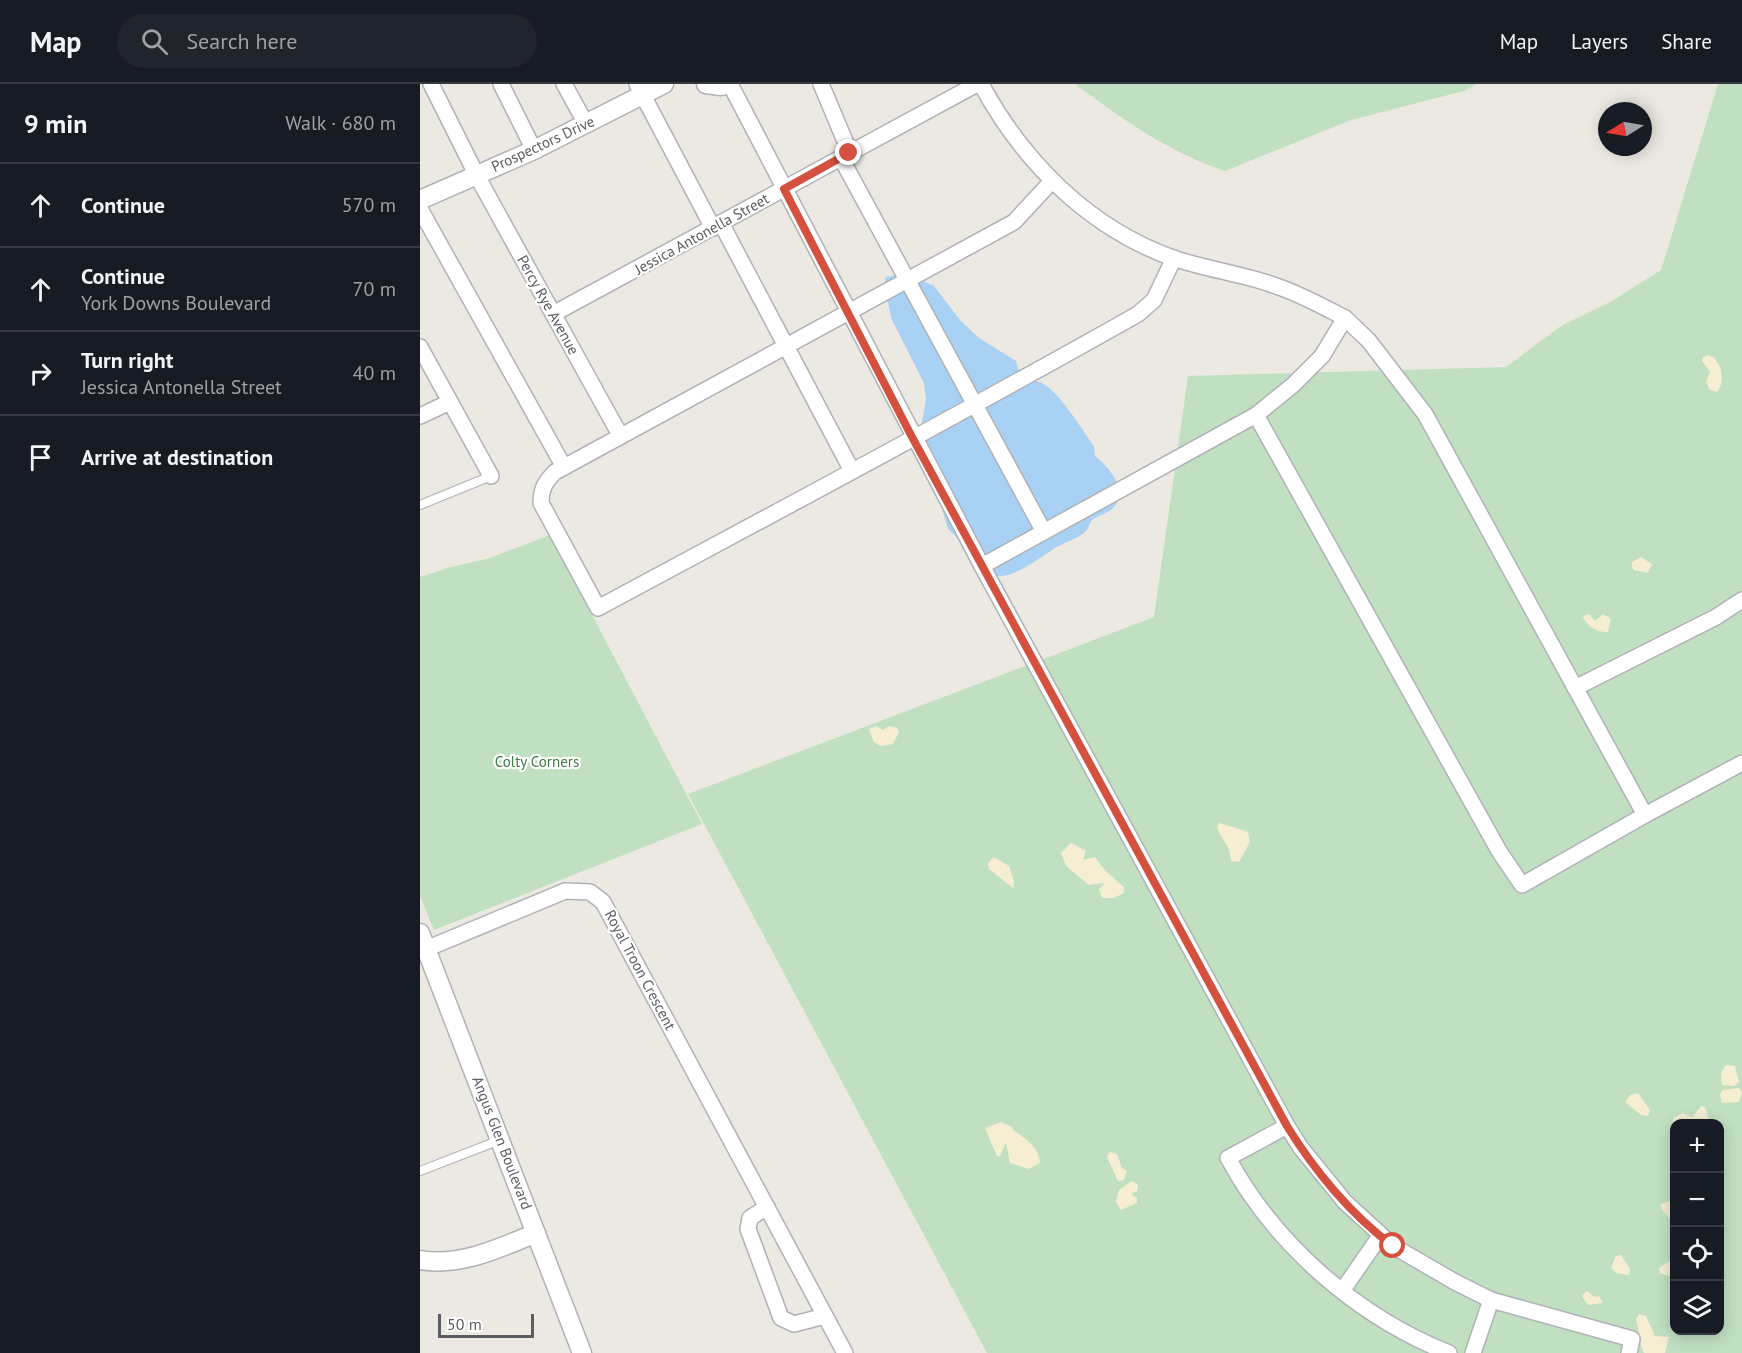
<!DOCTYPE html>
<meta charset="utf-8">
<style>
:root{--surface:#171b24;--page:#20242c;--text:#f1f3f6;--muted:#9ea1a6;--line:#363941}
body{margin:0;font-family:"PT Sans",sans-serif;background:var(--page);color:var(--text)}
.controls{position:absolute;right:18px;bottom:18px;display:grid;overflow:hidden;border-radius:12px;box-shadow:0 3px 15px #0003}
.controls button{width:54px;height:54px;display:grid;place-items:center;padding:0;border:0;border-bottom:2px solid var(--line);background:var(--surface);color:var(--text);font:30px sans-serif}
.compass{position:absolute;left:1178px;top:18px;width:54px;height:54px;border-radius:50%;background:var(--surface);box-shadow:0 3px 15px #0003;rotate:259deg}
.scale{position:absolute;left:18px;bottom:15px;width:96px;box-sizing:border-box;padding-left:6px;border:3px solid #5a5d61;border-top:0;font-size:16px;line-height:21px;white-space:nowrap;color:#5a5d61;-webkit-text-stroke:4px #fff;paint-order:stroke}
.stop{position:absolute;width:18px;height:18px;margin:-14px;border:4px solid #d4503f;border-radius:50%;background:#fff}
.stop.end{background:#d4503f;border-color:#fff;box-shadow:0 2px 6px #0008}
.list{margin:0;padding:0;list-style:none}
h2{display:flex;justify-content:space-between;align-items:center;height:78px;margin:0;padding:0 24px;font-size:26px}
h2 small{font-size:20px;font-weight:400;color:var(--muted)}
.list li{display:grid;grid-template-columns:39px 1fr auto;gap:18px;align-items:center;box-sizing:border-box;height:84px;padding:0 24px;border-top:2px solid var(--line)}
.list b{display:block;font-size:22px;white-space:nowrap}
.list p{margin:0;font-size:20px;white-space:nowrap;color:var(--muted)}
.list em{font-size:20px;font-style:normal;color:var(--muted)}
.icon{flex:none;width:33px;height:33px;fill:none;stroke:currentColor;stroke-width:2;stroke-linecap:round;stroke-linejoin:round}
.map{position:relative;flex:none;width:1322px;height:1269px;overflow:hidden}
header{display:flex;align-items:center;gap:36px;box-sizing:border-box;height:84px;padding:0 30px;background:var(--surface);border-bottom:2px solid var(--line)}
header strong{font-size:28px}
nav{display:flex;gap:33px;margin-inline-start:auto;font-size:21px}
.search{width:420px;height:54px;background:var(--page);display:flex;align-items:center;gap:15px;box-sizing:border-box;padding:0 21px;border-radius:33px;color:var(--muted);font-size:22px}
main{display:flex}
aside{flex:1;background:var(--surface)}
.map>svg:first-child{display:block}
</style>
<header>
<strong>Map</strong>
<div class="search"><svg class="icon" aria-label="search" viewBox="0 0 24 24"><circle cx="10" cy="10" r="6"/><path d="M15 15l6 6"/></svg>Search here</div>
<nav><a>Map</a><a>Layers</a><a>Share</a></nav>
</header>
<main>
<aside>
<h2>9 min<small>Walk · 680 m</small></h2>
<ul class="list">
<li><svg class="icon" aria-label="ahead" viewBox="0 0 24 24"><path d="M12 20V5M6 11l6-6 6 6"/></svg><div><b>Continue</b></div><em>570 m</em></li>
<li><svg class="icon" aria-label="ahead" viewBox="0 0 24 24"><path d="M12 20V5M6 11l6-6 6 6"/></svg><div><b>Continue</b><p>York Downs Boulevard</p></div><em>70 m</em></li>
<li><svg class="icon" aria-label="right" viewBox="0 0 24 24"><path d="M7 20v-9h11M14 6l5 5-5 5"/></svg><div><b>Turn right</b><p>Jessica Antonella Street</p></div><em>40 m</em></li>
<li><svg class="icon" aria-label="arrive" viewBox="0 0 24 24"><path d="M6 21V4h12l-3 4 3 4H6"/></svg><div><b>Arrive at destination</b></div></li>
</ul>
</aside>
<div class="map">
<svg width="1322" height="1269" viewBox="0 0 1322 1269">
<rect width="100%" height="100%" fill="#ebe9e2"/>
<!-- green -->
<g fill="#c1e0c2" fill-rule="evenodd">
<path d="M655 0H1057L1044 7 931 36 805 87C750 69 702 35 655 0Z"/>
<path d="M1298 0H1322V1269H567L268 710 734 533 768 292 1086 283 1141 242 1192 217 1241 186ZM1254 1040H1300V1246H1254Z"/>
<path d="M130 451 282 740 14 846 0 812V493L31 483 67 475Z"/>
</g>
<!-- sand -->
<g fill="#f5eed3">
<path d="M1289 271C1302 276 1306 298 1297 308L1290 306 1286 298 1290 288 1282 277 1283 273Z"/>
<path d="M1221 473 1232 480 1228 489 1214 486 1212 483V478Z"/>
<path d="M1169 530 1175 537 1183 530 1191 535 1188 548C1178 549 1165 541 1163 532Z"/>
<path d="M456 642 463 646 469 642 477 644 479 648 473 660 460 662 454 658 449 645Z"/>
<path d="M800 739 828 748 830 758 819 778 811 777C810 758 801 758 797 742Z"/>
<path d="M651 759 666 767 663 776 675 773C684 787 692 792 704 803V809L694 814H682L679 805 685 799 669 801 646 782 641 769Z"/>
<path d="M574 773 589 782 594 797 593 804 569 785 568 779Z"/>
<path d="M1306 981 1315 982 1319 998 1314 1002 1302 1001 1301 989Z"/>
<path d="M1319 1004 1322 1008 1319 1018 1302 1019 1300 1011 1302 1006Z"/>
<path d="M1218 1009 1230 1026 1228 1032 1221 1031 1205 1018 1210 1011Z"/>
<path d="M1281 1022 1285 1023 1290 1039 1254 1040V1045L1253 1034 1263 1029 1272 1033Z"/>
<path d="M581 1038 592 1043 594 1047C605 1054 620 1064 620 1079L609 1085 590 1079 586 1058 580 1072H577L565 1044Z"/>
<path d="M690 1068 697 1070 702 1084 707 1087 704 1096 698 1097 687 1073Z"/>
<path d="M712 1097 718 1101 717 1107 711 1110 717 1114V1119L701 1126 696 1118 699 1106Z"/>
<path d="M1250 1117 1254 1118V1139L1242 1126 1241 1120Z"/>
<path d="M1201 1171 1210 1185 1209 1191 1197 1189 1191 1184 1196 1172Z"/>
<path d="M1254 1174V1190L1248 1192 1240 1189 1239 1184Z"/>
<path d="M1166 1207 1175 1213 1179 1212 1183 1219 1168 1221 1162 1212Z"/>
<path d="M1219 1230 1226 1232 1235 1252 1249 1253 1245 1269H1224C1218 1259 1220 1247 1216 1236Z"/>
</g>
<!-- water -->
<path fill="#a9d1f4" d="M486 189 514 202 540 236 559 254 596 277 598 285 611 291 614 297C634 297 661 345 674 362L675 372C688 382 709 406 694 423 689 430 676 431 671 437 669 440 669 443 667 446 658 456 643 458 632 466 615 477 587 500 565 490 544 481 545 457 528 445L500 349 506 315 504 299 472 236 464 203 466 193Z"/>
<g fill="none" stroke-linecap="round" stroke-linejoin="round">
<defs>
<g id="service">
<path d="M0 421 71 392"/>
<path d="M0 1087 80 1056"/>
</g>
<g id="minor">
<path d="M11 0 57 92 200 351"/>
<path d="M81 0 114 66"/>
<path d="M144 0 166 40"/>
<path d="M217 0 293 144"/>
<path d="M310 0 562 482 836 331 873 301 902 272 925 234C904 223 882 211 859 203 825 190 788 186 753 174 669 144 603 78 561 0"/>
<path d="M401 0 430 69"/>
<path d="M421 74 624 448"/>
<path d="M632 97 594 138 135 388C125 398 121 405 121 419L178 524C358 427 540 331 718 230L734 216 754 174"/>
<path d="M0 125 144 383"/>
<path d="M301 139 432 387"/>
<path d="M133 230 557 0"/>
<path d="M0 263 71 392"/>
<path d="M836 331 1079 767 1102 801 1225 731 1005 330 949 257 925 234"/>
<path d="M0 332 30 318"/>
<path d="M562 482 867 1042 881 1064 925 1118 973 1162 1035 1198 1071 1216 1212 1255 1209 1269"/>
<path d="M1155 604 1296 533 1322 516"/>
<path d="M1225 731 1322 679"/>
<path d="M6 865 145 807 170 808 183 818 425 1269"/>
<path d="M867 1042 808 1074C855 1161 938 1233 1029 1269"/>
<path d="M347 1123 330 1134 328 1145 361 1234 374 1240 405 1232"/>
<path d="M922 1207 960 1152"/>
<path d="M1053 1269 1071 1216"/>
</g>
<g id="tertiary">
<path d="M286 0 301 2 308 0"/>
<path d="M0 116 114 66 244 0"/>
<path d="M0 849 162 1269"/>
<path d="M0 1176C40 1183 80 1164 116 1149"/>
</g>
</defs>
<!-- service casing -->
<use href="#service" stroke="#afb2b6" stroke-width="10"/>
<!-- minor casing -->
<use href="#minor" stroke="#afb2b6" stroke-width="18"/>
<!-- tertiary casing -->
<use href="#tertiary" stroke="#afb2b6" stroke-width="21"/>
<!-- service -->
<use href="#service" stroke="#fff" stroke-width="8"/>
<!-- minor -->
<use href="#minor" stroke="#fff" stroke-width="15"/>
<!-- tertiary -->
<use href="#tertiary" stroke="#fff" stroke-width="18"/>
</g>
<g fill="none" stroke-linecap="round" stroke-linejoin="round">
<!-- route -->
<path stroke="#d4503f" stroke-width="8" d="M429 69 364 105 492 353 867 1042C894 1086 931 1131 973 1162"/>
</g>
<g text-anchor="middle" stroke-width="4.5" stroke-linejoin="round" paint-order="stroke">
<!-- street labels -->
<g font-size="15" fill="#5a5d61" stroke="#fff">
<text transform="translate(123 60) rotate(-25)" y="5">Prospectors Drive</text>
<text transform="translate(282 150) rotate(-29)" y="5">Jessica Antonella Street</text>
<text transform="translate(128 221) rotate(61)" y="5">Percy Rye Avenue</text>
<text transform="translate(220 886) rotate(62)" y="5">Royal Troon Crescent</text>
<text transform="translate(82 1059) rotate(69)" y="5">Angus Glen Boulevard</text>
</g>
<!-- park labels -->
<g font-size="15" fill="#3d7d43" stroke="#fff">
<text x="117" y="683">Colty Corners</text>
</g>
</g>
</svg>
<div class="controls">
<button>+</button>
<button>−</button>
<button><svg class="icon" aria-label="locate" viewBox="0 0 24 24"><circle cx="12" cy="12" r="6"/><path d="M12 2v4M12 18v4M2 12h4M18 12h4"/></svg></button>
<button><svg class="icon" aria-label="layers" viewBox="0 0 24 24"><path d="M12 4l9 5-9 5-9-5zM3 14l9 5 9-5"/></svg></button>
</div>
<svg class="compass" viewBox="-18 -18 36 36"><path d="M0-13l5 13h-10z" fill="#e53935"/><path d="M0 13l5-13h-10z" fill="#9ea1a6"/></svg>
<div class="scale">50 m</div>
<div class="stop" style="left:973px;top:1162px"></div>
<div class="stop end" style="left:429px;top:69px"></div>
</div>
</main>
